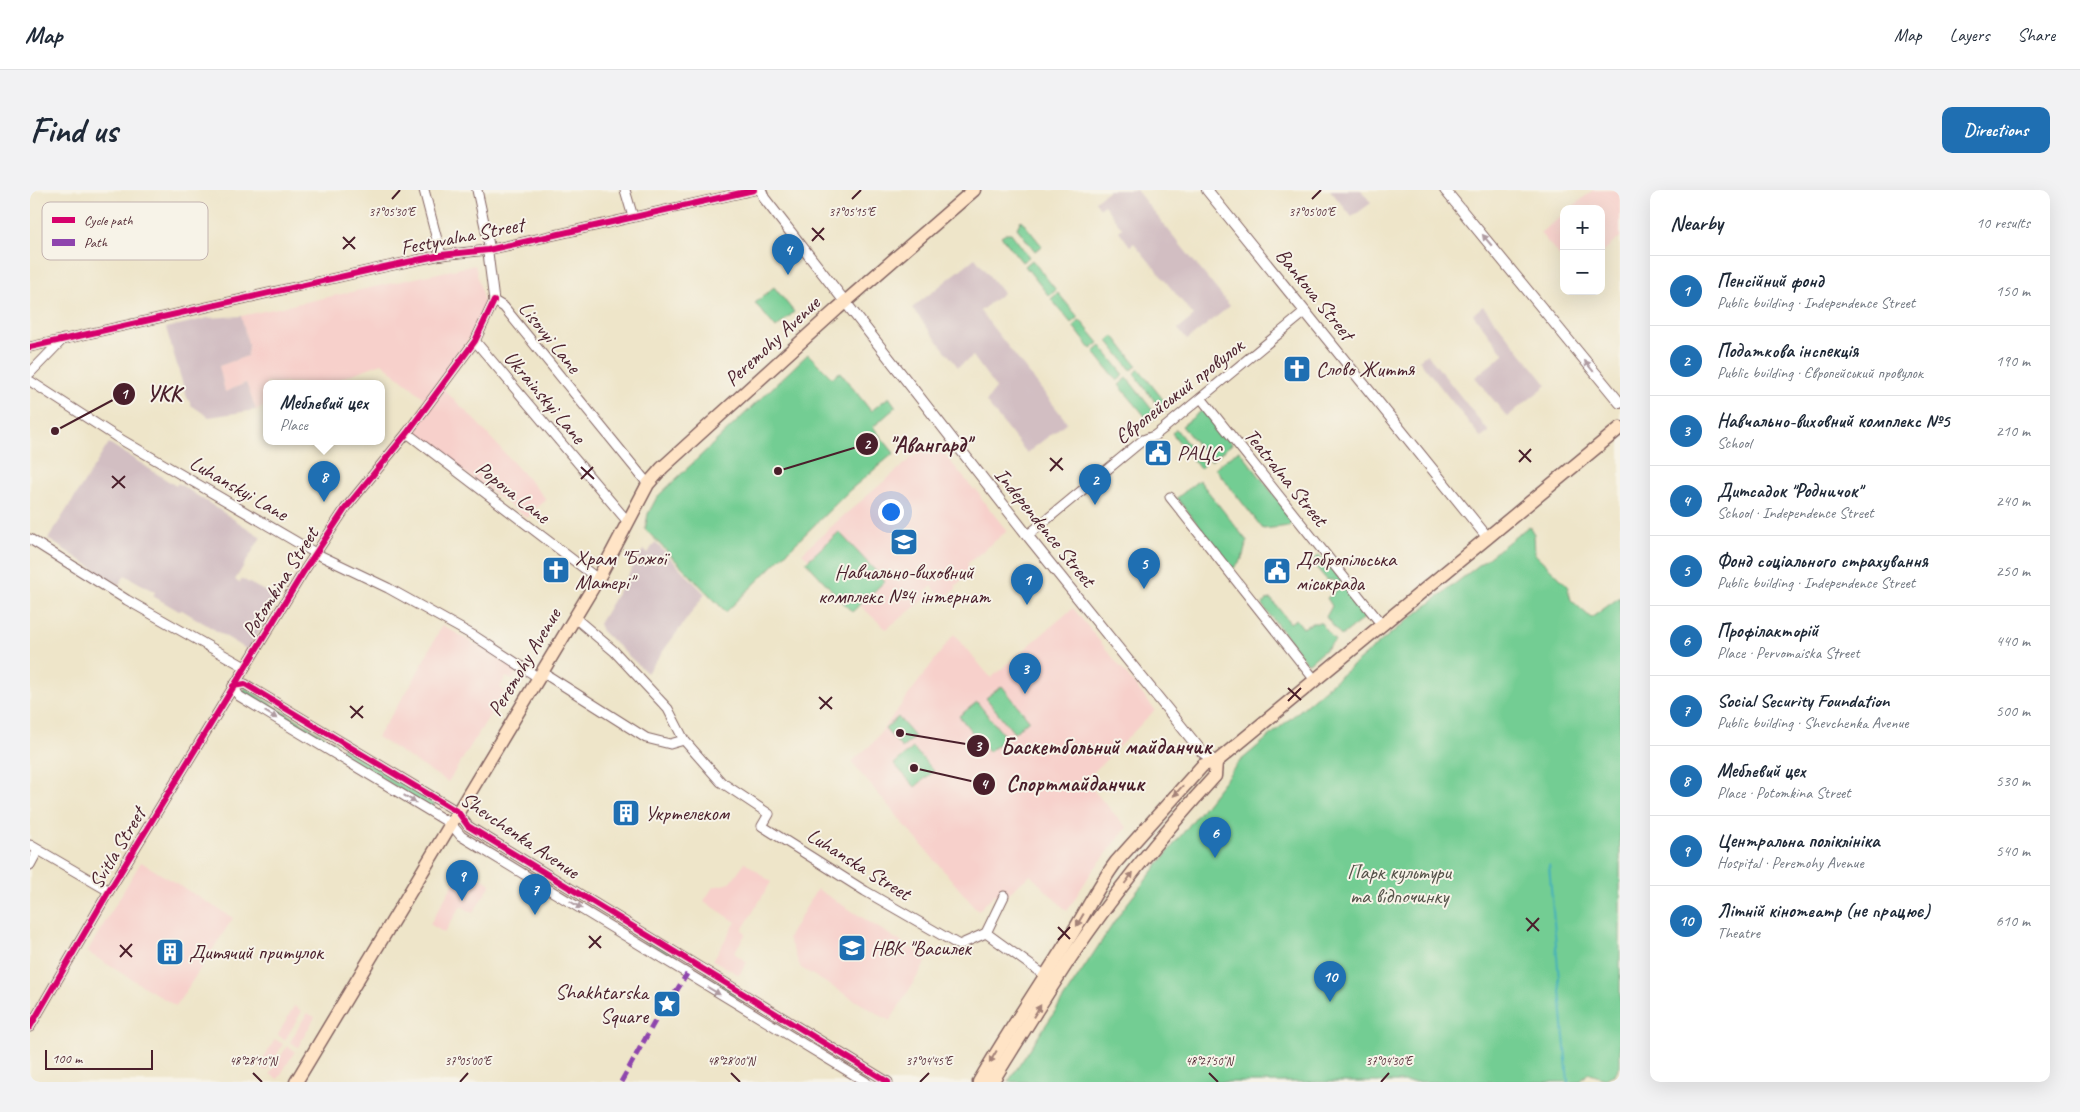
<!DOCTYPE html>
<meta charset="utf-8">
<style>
:root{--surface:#fff;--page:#f2f2f3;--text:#1f2937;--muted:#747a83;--line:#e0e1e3;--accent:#1f6fb2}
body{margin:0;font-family:Caveat,sans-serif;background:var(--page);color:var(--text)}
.controls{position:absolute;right:15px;top:15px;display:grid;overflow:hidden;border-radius:10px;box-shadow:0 5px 20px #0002}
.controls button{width:45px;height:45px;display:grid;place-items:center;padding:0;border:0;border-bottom:1px solid var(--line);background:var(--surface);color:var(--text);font:25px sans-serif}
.scale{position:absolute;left:15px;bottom:12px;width:108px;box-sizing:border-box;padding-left:5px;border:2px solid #4a1f2b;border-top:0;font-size:14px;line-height:18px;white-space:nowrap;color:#4a1f2b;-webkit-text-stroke:4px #f7f3e8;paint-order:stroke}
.you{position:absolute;left:860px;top:321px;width:18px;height:18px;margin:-12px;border:4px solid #fff;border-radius:50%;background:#1a73e8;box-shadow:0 0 0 8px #1a73e833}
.badge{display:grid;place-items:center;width:32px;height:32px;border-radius:50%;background:var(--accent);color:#fff;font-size:16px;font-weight:700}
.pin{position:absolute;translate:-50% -41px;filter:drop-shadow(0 1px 2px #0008)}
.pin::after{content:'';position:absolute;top:26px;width:18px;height:15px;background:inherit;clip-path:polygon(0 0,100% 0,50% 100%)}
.popup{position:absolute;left:233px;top:190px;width:122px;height:65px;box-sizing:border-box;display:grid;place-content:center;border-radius:10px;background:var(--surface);filter:drop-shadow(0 1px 4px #0005);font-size:16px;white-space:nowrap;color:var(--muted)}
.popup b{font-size:19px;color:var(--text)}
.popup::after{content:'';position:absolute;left:50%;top:100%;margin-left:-10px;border:10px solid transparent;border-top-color:var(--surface)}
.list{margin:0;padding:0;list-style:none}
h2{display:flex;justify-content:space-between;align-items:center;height:65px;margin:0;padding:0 20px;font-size:21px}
h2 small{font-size:16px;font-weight:400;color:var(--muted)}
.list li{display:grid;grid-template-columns:32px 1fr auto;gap:15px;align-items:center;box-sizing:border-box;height:70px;padding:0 20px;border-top:1px solid var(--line)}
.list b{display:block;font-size:19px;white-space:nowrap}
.list p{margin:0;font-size:16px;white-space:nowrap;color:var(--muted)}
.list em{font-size:16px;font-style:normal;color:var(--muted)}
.map{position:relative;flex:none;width:1590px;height:892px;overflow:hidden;border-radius:10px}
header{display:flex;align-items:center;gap:30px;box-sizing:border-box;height:70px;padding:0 25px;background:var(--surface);border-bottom:1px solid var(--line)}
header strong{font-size:24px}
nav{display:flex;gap:28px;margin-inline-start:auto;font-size:18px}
.intro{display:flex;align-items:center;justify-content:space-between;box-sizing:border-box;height:120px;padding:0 30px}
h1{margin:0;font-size:35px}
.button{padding:12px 22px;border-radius:10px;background:var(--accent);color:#fff;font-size:18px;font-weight:700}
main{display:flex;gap:30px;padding:0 30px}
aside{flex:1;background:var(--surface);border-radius:10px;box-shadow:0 5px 20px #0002}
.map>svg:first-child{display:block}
</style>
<header>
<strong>Map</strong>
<nav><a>Map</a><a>Layers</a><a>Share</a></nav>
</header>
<div class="intro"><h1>Find us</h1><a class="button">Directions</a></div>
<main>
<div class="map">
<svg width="1590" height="892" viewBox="0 0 1590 892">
<rect width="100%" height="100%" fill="#f7f3e8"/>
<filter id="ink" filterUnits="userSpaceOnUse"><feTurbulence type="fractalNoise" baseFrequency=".02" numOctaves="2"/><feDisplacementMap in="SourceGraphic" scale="10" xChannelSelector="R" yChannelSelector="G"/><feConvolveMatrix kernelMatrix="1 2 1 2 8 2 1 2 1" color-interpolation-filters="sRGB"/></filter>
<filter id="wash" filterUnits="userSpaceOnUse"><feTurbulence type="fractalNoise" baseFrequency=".0096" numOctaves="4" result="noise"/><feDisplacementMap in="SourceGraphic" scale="20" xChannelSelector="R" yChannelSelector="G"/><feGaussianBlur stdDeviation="1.12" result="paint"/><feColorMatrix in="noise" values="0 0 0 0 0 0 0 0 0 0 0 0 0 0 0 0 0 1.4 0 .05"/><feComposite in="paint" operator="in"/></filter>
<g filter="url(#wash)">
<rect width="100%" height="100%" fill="#eee5c9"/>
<!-- built -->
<g fill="#f7d0cb">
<path d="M1563 0H1590V47L1571 63V19H1540Z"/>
<path d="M1534 24V71L1510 43Z"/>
<path d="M445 75 454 113 453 127 410 191 416 202 442 227 516 309 497 328 381 244 403 215 352 173 298 193H236V216L226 220 216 193 195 202 189 176 217 166 218 154 211 126Z"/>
<path d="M903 250 944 300 946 299 951 306 950 307 977 341 937 374 942 381 925 396 927 398 913 409 902 396 894 403 898 407 856 439 772 363 811 328Z"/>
<path d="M1043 418 1125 520 1055 591 1097 638 1061 683 1037 721 1000 685 971 710 965 704 948 721 821 572 842 554 924 444 961 488Z"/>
<path d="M412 435 488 479 482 490 476 487 470 498 475 501 418 592 347 547 381 495Z"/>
<path d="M111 672 203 728 146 816 57 762Z"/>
<path d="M715 672 741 692 712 740 716 743 704 763 717 772 709 785 683 770 706 732 674 711 683 697 700 693Z"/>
<path d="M433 677 461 694 443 723 431 716 414 743 400 734Z"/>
<path d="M787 699 898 769 860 831 771 778 758 748Z"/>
<path d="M264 816 272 821 255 850 248 845Z"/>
<path d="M277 823 285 827 268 857 260 852Z"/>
<path d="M245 849 253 854 237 881 229 877Z"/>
<path d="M257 856 265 861 248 889 240 884Z"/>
</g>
<!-- industrial -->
<g fill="#d2bec2">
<path d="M1079 0H1106L1200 116 1157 150 1148 139 1164 126 1104 53 1100 56 1089 41 1092 38 1074 15 1070 18 1065 11Z"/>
<path d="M1300 0H1331L1341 13 1322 27Z"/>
<path d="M945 68 973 103 950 121 1037 232 997 263 956 212 966 198 943 166 928 177 882 118Z"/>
<path d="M1453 116 1517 195 1477 227 1445 187 1474 164 1443 124Z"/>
<path d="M211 126 218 154 217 166 189 176 195 202 216 193 226 220 179 227 161 215 156 205 136 138 178 128Z"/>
<path d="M1397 164 1459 242 1451 248 1389 170Z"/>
<path d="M79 253 146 296 148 293 231 347 205 390 209 393 212 389 249 409 218 460 152 420 149 421 123 406 125 402 95 385 89 395 18 349Z"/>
<path d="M625 352 675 404 617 483 572 441 569 434 613 360 618 363Z"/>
</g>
<!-- green -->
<g fill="#73cd93" stroke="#5e765f">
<path d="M991 30 1012 56 1005 61 987 38Z"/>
<path d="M976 43H981L999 67 992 72 971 46Z"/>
<path d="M1002 70 1026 100 1019 106 995 76Z"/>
<path d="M744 97 764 122 746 138 725 113Z"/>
<path d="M1028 103 1048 127 1041 133 1021 109Z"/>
<path d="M1050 130 1069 153 1061 159 1043 136Z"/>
<path d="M1084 146 1107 176 1101 180 1078 151Z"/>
<path d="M1071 156 1094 185 1087 191 1064 162Z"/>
<path d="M778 164 802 188 810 182 841 221 859 207 866 217 843 237 864 263 820 300 696 422 615 339 618 324 627 307Z"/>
<path d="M1109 179 1139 217 1133 222 1104 184Z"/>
<path d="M1097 188 1127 226 1120 232 1089 195Z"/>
<path d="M1174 219 1202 254 1181 271 1152 236Z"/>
<path d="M1146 239 1174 275 1170 279 1142 243Z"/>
<path d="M1209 260 1263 329 1260 336 1233 339 1185 278Z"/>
<path d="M1169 290 1217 351 1212 369 1203 379 1147 308Z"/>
<path d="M1499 336 1504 344 1505 364 1537 395 1541 410 1561 428 1590 407V876L1585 884 1575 889 1558 883 1550 892H978L1093 719 1209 572 1354 449Z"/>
<path d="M809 342 855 391 822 422 776 372Z"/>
<path d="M1289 365 1312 391 1307 395 1303 390H1297L1284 375V370Z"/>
<path d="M1314 394 1337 426 1311 446 1296 427 1302 416 1297 408Z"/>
<path d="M1241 409 1260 433 1266 429 1273 438 1282 433H1291L1305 451 1279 473 1276 472 1232 415 1236 410Z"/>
<path d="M972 496 999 530 984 543 956 508Z"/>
<path d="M215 498 306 553 303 558 212 504Z"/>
<path d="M947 512 976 548 958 562 929 526Z"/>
<path d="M868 527 885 547 872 558 855 539Z"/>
<path d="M312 557 405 614 402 619 309 562Z"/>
<path d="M883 558 904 581 885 597 864 574Z"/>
<path d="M602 739 716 809 714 813 599 743Z"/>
</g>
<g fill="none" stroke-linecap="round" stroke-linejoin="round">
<!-- stream -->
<path stroke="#40aebd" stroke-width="2" d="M1519 675 1538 892"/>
</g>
</g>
<g filter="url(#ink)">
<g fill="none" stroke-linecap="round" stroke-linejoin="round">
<defs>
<g id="minor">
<path d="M394 0 411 65"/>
<path d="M447 0 459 55 458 63 464 111 474 117 618 294"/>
<path d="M595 0 603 27"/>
<path d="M445 151 598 332"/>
<path d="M0 157 354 77 411 65 458 60 724 0"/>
<path d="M0 183 33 149"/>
<path d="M0 191 85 246 287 364 358 398 446 447 509 488"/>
<path d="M1171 208 1352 435"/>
<path d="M377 243 568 389"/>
<path d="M1140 307 1285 490"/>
<path d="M998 345 1113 250 1124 246 1133 239 1275 122"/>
<path d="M0 349 97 410 215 477"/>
<path d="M544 427 584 461 638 519 654 550 691 592 739 624 732 636 835 701 929 755 956 743 1014 785"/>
<path d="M512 482 616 548 640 554 654 550"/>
<path d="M203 496 215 494 428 622 438 636 858 892"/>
<path d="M203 496 209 506 421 634 431 646 836 892"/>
<path d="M0 655 79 701"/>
<path d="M0 675 8 660"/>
<path d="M956 743 974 706"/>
<path d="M0 837 79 701 274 381 315 319 377 243 445 151 464 111"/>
</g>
<g id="tertiary">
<path d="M731 0 734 8 1001 350 1172 562 1186 572"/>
<path d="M1177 0 1458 348"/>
<path d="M1415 0 1590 213"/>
</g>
<g id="secondary">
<path d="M266 892 568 389 618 294 632 278 807 119 944 0"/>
<path d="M949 892C978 842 1010 795 1040 747 1056 722 1068 696 1086 672L1173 575 1186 572 1590 238"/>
<path d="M962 892C988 850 1014 808 1041 767 1084 703 1133 643 1185 586L1186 572"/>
</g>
</defs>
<!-- minor casing -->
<use href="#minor" stroke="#836462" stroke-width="11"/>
<!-- tertiary casing -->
<use href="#tertiary" stroke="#836462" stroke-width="12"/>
<!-- secondary casing -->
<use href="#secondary" stroke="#836462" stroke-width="15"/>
<!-- minor -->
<use href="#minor" stroke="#fff" stroke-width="9"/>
<!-- tertiary -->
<use href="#tertiary" stroke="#fff" stroke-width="10"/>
<!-- secondary -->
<use href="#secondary" stroke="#ffe4c6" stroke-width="12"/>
<!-- quiet -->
<g stroke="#8e44ad" stroke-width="5" stroke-dasharray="10 5" stroke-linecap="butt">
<path d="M645 803 657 784"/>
<path d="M591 892 629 824"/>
</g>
<defs>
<g id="cycleway">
<path d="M0 157 354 77 411 65 458 60 724 0"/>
<path d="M203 496 215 494 428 622 438 636 858 892"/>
<path d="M0 837 79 701 274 381 315 319 377 243 445 151 464 111"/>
</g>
</defs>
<!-- cycleway casing -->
<use href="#cycleway" stroke="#f7f3e8" stroke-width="9"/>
<!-- cycleway -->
<use href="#cycleway" stroke="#d6006c" stroke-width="6"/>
</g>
<!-- one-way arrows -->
<defs><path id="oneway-solid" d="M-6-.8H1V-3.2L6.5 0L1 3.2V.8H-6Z" transform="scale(1.25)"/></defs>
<g fill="#ae9aa0">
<use href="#oneway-solid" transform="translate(1457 50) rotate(-130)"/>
<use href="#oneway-solid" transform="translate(1559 176) rotate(-129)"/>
<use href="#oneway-solid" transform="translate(241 525) rotate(31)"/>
<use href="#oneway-solid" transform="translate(380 609) rotate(31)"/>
<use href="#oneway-solid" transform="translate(546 715) rotate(32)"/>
<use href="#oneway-solid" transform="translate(684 801) rotate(31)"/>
</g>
<g fill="#a48278">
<use href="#oneway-solid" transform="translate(1148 601) rotate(132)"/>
<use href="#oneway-solid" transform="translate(1099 688) rotate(-53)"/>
<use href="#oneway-solid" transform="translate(1050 730) rotate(120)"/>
<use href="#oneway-solid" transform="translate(1007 821) rotate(-58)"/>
<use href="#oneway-solid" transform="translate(963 867) rotate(120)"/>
</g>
</g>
<!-- ticks -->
<path fill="none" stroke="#4a1f2b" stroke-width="2" d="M362 9 370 0M822 9 831 0M1282 9 1291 0M782 38 794 50M313 47 325 59M782 51 794 38M313 59 325 47M1489 260 1501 272M1020 268 1033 280M1489 272 1501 259M551 277 564 289M1020 281 1032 268M82 286 95 298M551 289 563 277M82 298 95 286M1258 498 1271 510M789 507 802 519M1258 511 1271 498M320 516 333 528M790 519 802 507M321 528 333 516M1496 728 1509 741M1028 737 1040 749M1497 741 1509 728M559 746 571 758M1028 750 1040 737M90 755 102 767M559 758 571 746M90 767 102 754M223 883 232 892M701 883 710 892M1179 883 1188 892M430 892 438 883M890 892 899 883M1351 892 1359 883"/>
<!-- icons -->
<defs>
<symbol id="church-square" viewBox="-11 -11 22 22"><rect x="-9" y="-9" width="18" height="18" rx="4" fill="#1f6fb2" stroke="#f7f3e8"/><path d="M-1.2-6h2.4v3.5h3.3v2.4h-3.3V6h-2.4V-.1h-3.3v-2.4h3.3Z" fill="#fff"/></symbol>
<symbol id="civic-square" viewBox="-11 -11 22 22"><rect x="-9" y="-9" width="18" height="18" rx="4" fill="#1f6fb2" stroke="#f7f3e8"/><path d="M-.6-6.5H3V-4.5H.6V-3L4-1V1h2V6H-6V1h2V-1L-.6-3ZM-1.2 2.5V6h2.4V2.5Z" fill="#fff"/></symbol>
<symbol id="school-square" viewBox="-11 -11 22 22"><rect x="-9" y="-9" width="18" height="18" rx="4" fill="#1f6fb2" stroke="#f7f3e8"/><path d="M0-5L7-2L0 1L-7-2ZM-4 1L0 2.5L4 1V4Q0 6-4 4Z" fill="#fff"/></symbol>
<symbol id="building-square" viewBox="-11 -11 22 22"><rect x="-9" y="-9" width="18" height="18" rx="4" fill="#1f6fb2" stroke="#f7f3e8"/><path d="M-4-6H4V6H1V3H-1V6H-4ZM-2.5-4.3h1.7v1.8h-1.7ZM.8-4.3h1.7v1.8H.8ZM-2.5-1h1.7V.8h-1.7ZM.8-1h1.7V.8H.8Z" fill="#fff"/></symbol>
<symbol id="sight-square" viewBox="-11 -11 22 22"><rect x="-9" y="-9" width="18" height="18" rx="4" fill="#1f6fb2" stroke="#f7f3e8"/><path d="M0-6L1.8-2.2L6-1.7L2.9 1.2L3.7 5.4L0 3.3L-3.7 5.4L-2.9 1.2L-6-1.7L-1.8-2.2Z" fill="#fff"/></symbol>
</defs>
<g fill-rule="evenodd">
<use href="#church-square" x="1251" y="163" width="32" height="32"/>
<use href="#civic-square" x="1112" y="247" width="32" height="32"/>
<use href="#school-square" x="858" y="336" width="32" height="32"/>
<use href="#church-square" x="510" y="364" width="32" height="32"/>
<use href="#civic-square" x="1231" y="365" width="32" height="32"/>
<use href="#building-square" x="580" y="607" width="32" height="32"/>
<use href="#school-square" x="806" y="742" width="32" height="32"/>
<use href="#building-square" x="124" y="746" width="32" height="32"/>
<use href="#sight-square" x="621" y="798" width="32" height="32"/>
</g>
<g text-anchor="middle" stroke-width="4" stroke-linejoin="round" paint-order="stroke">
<!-- street labels -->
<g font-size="21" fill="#4a1f2b" stroke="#f7f3e8">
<text transform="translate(432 46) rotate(-11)" y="7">Festyvalna Street</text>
<text transform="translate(1285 104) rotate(51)" y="7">Bankova Street</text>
<text transform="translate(520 147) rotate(51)" y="7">Lisovyi Lane</text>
<text transform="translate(742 151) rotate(-43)" y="7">Peremohy Avenue</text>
<text transform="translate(1149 201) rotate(-38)" y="7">Європейський провулок</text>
<text transform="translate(515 207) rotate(50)" y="7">Ukrainskyi Lane</text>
<text transform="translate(1256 287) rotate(51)" y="7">Teatralna Street</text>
<text transform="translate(209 298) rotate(30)" y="7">Luhanskyi Lane</text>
<text transform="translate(483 302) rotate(38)" y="7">Popova Lane</text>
<text transform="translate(1015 337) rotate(51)" y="7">Independence Street</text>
<text transform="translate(250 392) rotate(-58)" y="7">Potomkina Street</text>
<text transform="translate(494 472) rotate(-59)" y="7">Peremohy Avenue</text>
<text transform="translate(490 645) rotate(34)" y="7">Shevchenka Avenue</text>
<text transform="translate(87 658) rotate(-59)" y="7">Svitla Street</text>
<text transform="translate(829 674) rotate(32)" y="7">Luhanska Street</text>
</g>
<!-- poi labels -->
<g font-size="21" fill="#4a1f2b" stroke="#f7f3e8" text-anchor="start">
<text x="1286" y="186">Слово Життя</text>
<text x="1147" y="270">РАЦС</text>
<text x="545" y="375">Храм "Божої<tspan x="545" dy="24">Матері"</tspan></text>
<text x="1266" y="376">Добропільська<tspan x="1266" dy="24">міськрада</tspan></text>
<text x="874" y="389" text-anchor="middle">Навчально-виховний<tspan x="874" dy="24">комплекс №4 інтернат</tspan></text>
<text x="615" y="630">Укртелеком</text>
<text x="841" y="765">НВК "Василек</text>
<text x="159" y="769">Дитячий притулок</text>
<text x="618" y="809" text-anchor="end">Shakhtarska<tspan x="618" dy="24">Square</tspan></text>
</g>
<!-- park labels -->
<g font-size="21" fill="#56534a" stroke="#f7f3e8">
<text x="1369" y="689">Парк культури<tspan x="1369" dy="24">та відпочинку</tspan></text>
</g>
</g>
<!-- legend -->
<rect x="12" y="12" width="166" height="58" rx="8" fill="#f7f3e8" stroke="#c3b3af" stroke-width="1"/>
<rect x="22" y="27" width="23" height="6" fill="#d6006c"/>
<rect x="22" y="49" width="23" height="7" fill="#8e44ad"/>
<g font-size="14" fill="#4a1f2b">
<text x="54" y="35">Cycle path</text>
<text x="54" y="57">Path</text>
</g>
<g font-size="12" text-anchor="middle" fill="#4a1f2b" stroke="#f7f3e8" stroke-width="4" stroke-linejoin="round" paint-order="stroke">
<text x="1282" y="26">37°05'00"E</text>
<text x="362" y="26">37°05'30"E</text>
<text x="822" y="26">37°05'15"E</text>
<text x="438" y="875">37°05'00"E</text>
<text x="899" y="875">37°04'45"E</text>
<text x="1359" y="875">37°04'30"E</text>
<text x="223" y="875">48°28'10"N</text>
<text x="701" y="875">48°28'00"N</text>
<text x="1179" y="875">48°27'50"N</text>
</g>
<!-- callouts -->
<path fill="none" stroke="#4a1f2b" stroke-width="2" d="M25 241L94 204M748 281L837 254M870 543L948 556M884 578L954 594"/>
<g fill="#4a1f2b" stroke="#f7f3e8" stroke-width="2">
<circle cx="25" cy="241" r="5"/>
<circle cx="748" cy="281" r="5"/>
<circle cx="870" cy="543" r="5"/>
<circle cx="884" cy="578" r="5"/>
<circle cx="94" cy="204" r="12"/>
<circle cx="837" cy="254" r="12"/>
<circle cx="948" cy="556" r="12"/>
<circle cx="954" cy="594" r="12"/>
</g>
<g font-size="15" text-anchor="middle" font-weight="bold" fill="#fff">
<text x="94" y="209">1</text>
<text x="837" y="259">2</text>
<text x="948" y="561">3</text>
<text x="954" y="599">4</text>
</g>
<g font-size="22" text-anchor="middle" font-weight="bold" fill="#4a1f2b" stroke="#f7f3e8" stroke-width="4" stroke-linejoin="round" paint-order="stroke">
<text x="134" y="211">УКК</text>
<text x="900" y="262">"Авангард"</text>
<text x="1076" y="564">Баскетбольний майданчик</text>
<text x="1045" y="601">Спортмайданчик</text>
</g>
</svg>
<div class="controls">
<button>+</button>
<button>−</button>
</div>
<div class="scale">100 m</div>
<div class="you"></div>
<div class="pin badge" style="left:997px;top:415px">1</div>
<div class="pin badge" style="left:1065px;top:315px">2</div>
<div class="pin badge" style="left:995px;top:504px">3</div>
<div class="pin badge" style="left:758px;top:85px">4</div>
<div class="pin badge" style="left:1114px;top:399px">5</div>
<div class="pin badge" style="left:1185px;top:668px">6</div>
<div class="pin badge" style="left:505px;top:725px">7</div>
<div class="pin badge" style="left:294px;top:312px">8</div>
<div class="popup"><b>Меблевий цех</b>Place</div>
<div class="pin badge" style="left:432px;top:711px">9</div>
<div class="pin badge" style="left:1300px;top:812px">10</div>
</div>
<aside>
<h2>Nearby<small>10 results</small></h2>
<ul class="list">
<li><span class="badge">1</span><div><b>Пенсійний фонд</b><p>Public building · Independence Street</p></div><em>150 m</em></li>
<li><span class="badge">2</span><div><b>Податкова інспекція</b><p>Public building · Європейський провулок</p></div><em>190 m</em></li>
<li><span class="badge">3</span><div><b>Навчально-виховний комплекс №5</b><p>School</p></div><em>210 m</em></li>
<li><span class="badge">4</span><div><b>Дитсадок &quot;Родничок&quot;</b><p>School · Independence Street</p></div><em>240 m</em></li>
<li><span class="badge">5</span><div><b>Фонд соціального страхування</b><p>Public building · Independence Street</p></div><em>250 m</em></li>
<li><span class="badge">6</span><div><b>Профілакторій</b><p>Place · Pervomaiska Street</p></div><em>440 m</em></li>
<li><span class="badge">7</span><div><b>Social Security Foundation</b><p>Public building · Shevchenka Avenue</p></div><em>500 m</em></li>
<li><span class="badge">8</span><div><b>Меблевий цех</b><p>Place · Potomkina Street</p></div><em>530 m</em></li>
<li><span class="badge">9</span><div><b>Центральна поліклініка</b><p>Hospital · Peremohy Avenue</p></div><em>540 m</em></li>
<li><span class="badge">10</span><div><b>Літній кінотеатр (не працює)</b><p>Theatre</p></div><em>610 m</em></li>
</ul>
</aside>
</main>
